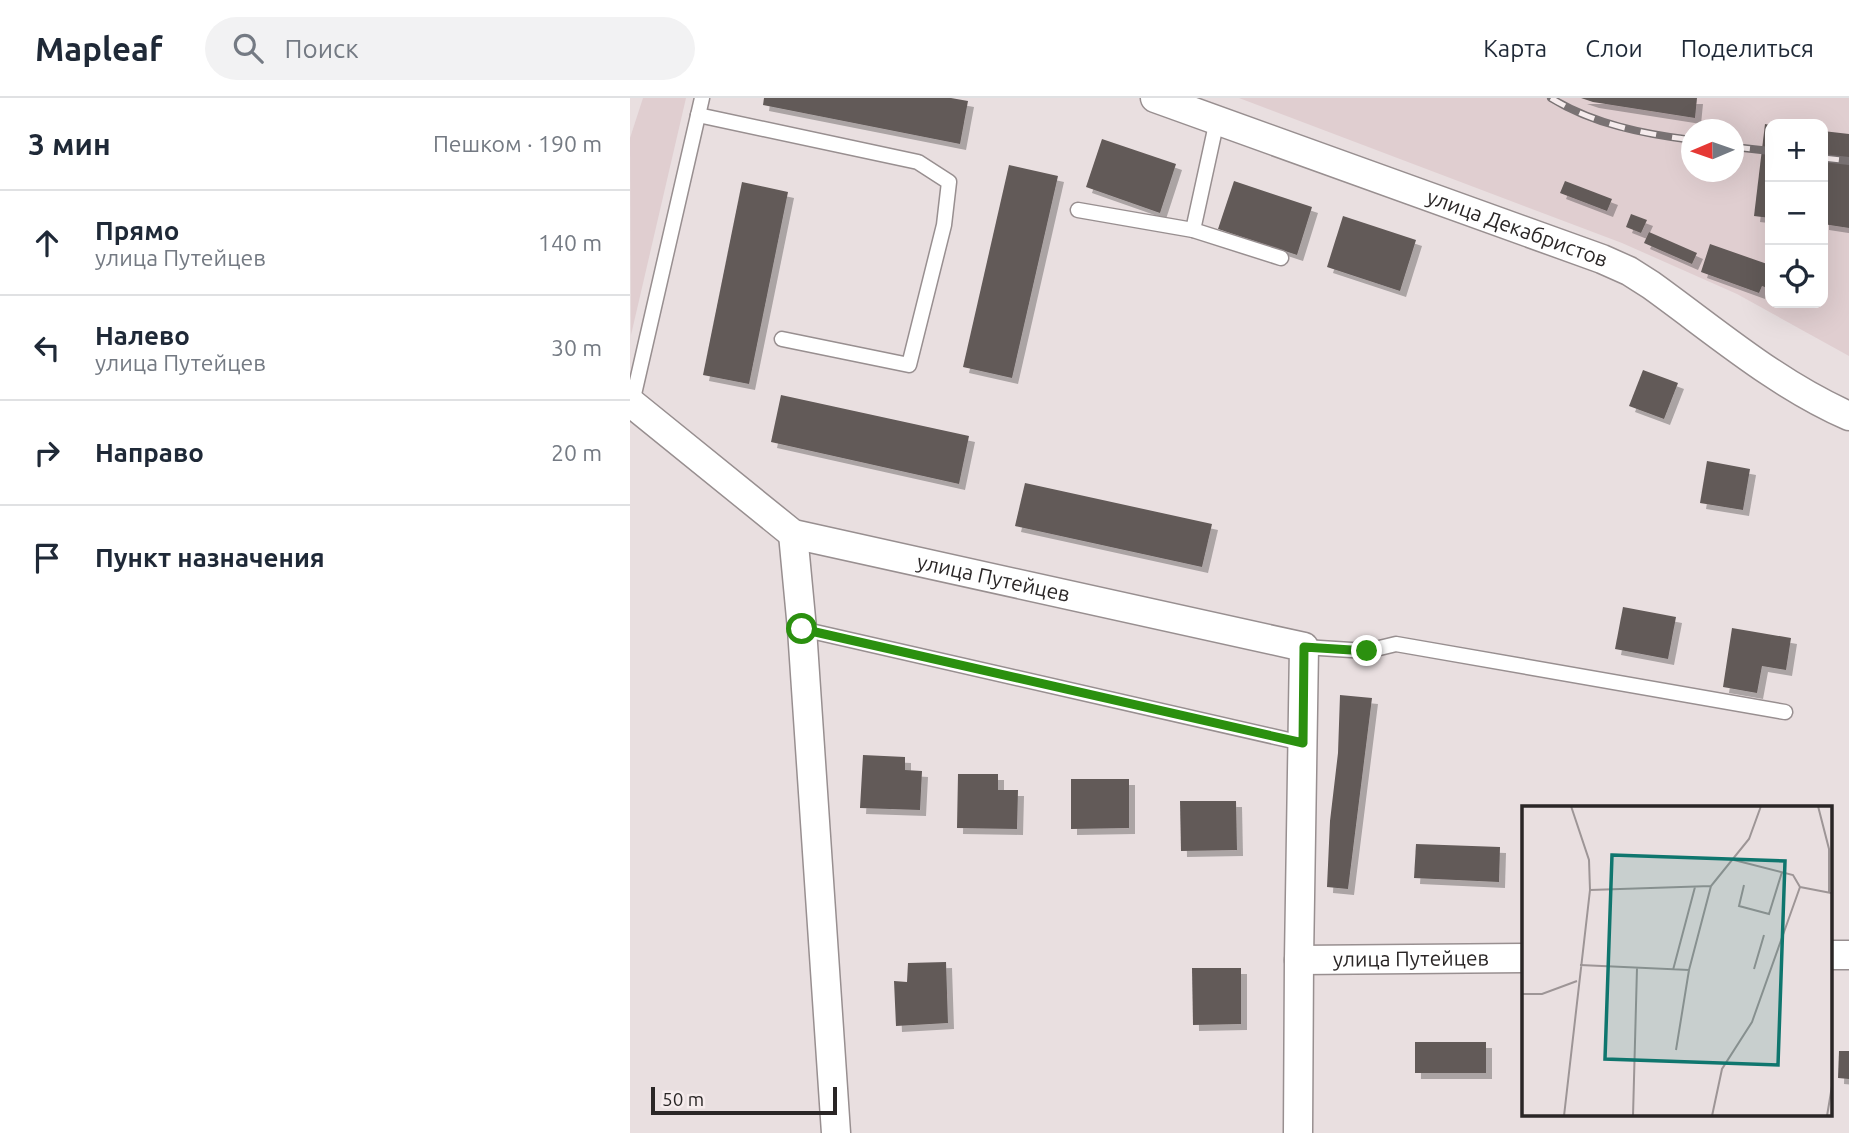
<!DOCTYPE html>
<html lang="ru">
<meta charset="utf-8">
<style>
:root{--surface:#fff;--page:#f2f2f3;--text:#1f2937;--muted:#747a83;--line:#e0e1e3}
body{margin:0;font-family:Ubuntu,sans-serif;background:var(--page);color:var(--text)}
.controls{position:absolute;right:21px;top:21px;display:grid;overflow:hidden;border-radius:14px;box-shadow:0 7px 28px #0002}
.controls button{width:63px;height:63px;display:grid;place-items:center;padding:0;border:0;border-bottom:2px solid var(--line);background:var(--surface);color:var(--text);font:35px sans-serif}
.compass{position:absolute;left:1051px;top:21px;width:63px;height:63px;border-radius:50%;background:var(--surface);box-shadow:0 7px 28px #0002;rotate:268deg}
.scale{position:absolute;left:21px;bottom:18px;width:186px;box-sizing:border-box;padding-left:7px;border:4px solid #2a2626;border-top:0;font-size:19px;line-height:24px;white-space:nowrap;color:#2a2626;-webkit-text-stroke:5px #f6eced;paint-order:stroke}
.stop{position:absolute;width:21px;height:21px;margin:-16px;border:5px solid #2b900f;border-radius:50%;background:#fff}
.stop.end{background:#2b900f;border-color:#fff;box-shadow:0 2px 7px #0008}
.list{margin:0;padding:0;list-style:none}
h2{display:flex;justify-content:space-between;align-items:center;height:91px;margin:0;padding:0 28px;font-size:30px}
h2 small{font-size:23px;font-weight:400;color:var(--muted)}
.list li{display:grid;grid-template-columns:46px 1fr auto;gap:21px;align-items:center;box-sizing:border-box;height:105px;padding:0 28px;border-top:2px solid var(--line)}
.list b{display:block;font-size:26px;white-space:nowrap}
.list p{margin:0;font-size:23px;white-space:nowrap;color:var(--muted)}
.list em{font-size:23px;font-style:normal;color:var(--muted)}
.icon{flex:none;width:38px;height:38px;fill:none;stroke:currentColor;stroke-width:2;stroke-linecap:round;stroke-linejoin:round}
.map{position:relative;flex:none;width:1219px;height:1035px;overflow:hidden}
header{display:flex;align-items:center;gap:42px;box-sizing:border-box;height:98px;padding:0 35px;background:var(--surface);border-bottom:2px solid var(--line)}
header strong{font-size:33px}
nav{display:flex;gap:38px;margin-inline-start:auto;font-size:24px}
.search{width:490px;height:63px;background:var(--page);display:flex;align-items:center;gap:18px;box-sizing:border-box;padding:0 24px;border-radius:38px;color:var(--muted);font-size:26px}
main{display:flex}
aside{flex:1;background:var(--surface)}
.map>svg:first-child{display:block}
</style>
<header>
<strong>Mapleaf</strong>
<div class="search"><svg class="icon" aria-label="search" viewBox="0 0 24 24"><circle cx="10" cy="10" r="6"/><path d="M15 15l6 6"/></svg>Поиск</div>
<nav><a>Карта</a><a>Слои</a><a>Поделиться</a></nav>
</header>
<main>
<aside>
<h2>3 мин<small>Пешком · 190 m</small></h2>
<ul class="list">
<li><svg class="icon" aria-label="ahead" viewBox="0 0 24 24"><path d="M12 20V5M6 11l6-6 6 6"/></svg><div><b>Прямо</b><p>улица Путейцев</p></div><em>140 m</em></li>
<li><svg class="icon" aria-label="left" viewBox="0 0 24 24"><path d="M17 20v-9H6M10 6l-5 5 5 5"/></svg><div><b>Налево</b><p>улица Путейцев</p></div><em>30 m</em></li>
<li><svg class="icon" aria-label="right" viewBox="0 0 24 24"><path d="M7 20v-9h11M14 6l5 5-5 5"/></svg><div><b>Направо</b></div><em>20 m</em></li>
<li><svg class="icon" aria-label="arrive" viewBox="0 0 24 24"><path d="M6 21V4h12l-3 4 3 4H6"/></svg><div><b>Пункт назначения</b></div></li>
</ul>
</aside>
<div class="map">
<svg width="1219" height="1035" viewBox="0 0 1219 1035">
<defs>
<filter id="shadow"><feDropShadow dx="6" dy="6" stdDeviation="0" flood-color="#0004"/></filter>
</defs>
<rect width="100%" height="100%" fill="#e9dfe0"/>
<!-- built -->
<g fill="#e0ced0" fill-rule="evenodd">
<path d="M13 0H56L1 237 0 40Z"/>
<path d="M609 0H1219V258L1107 196 992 145ZM1140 26H1193V205H1140ZM1062 32H1104V74H1062Z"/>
</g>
<!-- building -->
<g fill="#625a58" filter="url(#shadow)">
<path d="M134 0H321L338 3 330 46 133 7Z"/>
<path d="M951 0H1067L1065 20 963 4Z"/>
<path d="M1135 26 1140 27V120L1124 118Z"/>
<path d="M1193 33 1219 36V130L1193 126Z"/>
<path d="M472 41 546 66 530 115 456 89Z"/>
<path d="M379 67 428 78 382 280 333 269Z"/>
<path d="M604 83 682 109 667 157 588 131Z"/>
<path d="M935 83 982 101 977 113 930 95Z"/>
<path d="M112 84 158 94 119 286 73 277Z"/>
<path d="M1001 116 1017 122 1011 135 996 129Z"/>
<path d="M713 118 786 142 770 193 697 169Z"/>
<path d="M1019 134 1067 155 1062 166 1014 145Z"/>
<path d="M1080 146 1140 167V191L1132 188 1129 195 1071 174Z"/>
<path d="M1013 272 1048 285 1034 321 999 308Z"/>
<path d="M151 297 339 338 329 386 141 344Z"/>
<path d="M1077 363 1120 371 1113 412 1070 405Z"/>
<path d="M395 385 582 426 572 469 385 428Z"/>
<path d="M993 509 1046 519 1038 561 985 551Z"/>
<path d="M1102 530 1161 540 1156 572 1132 568 1127 595 1093 589Z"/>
<path d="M710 597 742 600 718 791 697 789 700 723 708 655Z"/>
<path d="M233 657 275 659V672L292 673 290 712 230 710Z"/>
<path d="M328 676H368V692H388L387 731 327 730Z"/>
<path d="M441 681H499V730L441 731Z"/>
<path d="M550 703H606L607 752 551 753Z"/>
<path d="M786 746 870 749 869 784 784 780Z"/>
<path d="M316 864 318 925 266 928 264 883 277 884 278 865Z"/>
<path d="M562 870H611V926L563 927Z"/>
<rect x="785" y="944" width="71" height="31"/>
<path d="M1209 953H1219V981L1208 980Z"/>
</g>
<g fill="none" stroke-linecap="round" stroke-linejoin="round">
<defs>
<g id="lane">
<path d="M68 17 288 64 319 84 314 127 279 267 152 241"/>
<path d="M448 112 563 132 651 160"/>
<path d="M563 132 587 22"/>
<path d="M2 305 72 0"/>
<path d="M172 531 672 645"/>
<path d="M674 549 737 553 766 546 1155 614"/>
</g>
<g id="street">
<path id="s1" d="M525 0 972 161 999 173 1021 187C1085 233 1146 286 1219 318"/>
<path id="s2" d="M0 304 163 436 674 549 669 862 668 1035"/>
<path d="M163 436 172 531 206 1035"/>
<path d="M1200 857H1219"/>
<path id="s3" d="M669 862 894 860"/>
</g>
</defs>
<!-- lane casing -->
<use href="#lane" stroke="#988f90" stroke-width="17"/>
<!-- street casing -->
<use href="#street" stroke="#988f90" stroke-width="31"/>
<!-- lane -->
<use href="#lane" stroke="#fff" stroke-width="14"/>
<!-- street -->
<use href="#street" stroke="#fff" stroke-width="28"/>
<defs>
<g id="rail">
<path d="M921 0C963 26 1014 36 1062 42"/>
<path d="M1104 49 1140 53"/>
<path d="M1193 60 1219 63"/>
</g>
</defs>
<!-- rail casing -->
<use href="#rail" stroke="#797273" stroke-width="8"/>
<!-- rail -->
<use href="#rail" stroke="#f6eced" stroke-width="5" stroke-dasharray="16" stroke-linecap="butt"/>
</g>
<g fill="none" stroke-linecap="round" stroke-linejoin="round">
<!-- route -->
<path stroke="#2b900f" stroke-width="9" d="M172 531 673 645 674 549 737 553"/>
</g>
<g text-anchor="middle" stroke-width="7" stroke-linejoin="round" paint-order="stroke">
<!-- street labels -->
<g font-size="21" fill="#2a2626" stroke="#f6eced">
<text dy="7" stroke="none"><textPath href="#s1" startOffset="385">улица Декабристов</textPath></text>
<text dy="7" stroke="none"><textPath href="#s2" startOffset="415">улица Путейцев</textPath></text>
<text dy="7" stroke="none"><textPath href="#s3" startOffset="112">улица Путейцев</textPath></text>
</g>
</g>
<!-- overview -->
<g transform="translate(892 708)">
<rect width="310" height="310" fill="#e9dfe0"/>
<path fill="none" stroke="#9d9596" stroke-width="2" d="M296 0 307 43V86M212 54 271 69 278 81M222 79 217 100 247 108 260 66M278 81 309 87M68 84 189 80M58 159 167 164 189 80 227 33 239 0M232 163 242 129M151 164 173 81M0 188H20L55 175M154 244 167 164M42 310 68 84 67 54 49 0M111 310 115 162M190 310 200 263 230 216 278 81M305 310 310 280"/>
<path fill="#0f766e" fill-opacity="0.15" stroke="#0f766e" stroke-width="3.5" d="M90 49 263 55 256 259 83 253Z"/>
<rect width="310" height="310" fill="none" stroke="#2a2626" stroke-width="3.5"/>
</g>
</svg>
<div class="controls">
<button>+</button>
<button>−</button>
<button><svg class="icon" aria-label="locate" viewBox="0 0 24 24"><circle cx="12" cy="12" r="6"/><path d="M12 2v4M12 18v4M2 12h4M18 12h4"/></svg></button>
</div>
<svg class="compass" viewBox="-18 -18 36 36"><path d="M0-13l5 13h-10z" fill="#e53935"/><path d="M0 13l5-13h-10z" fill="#747a83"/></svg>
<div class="scale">50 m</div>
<div class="stop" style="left:172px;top:531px"></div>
<div class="stop end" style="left:737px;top:553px"></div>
</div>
</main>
